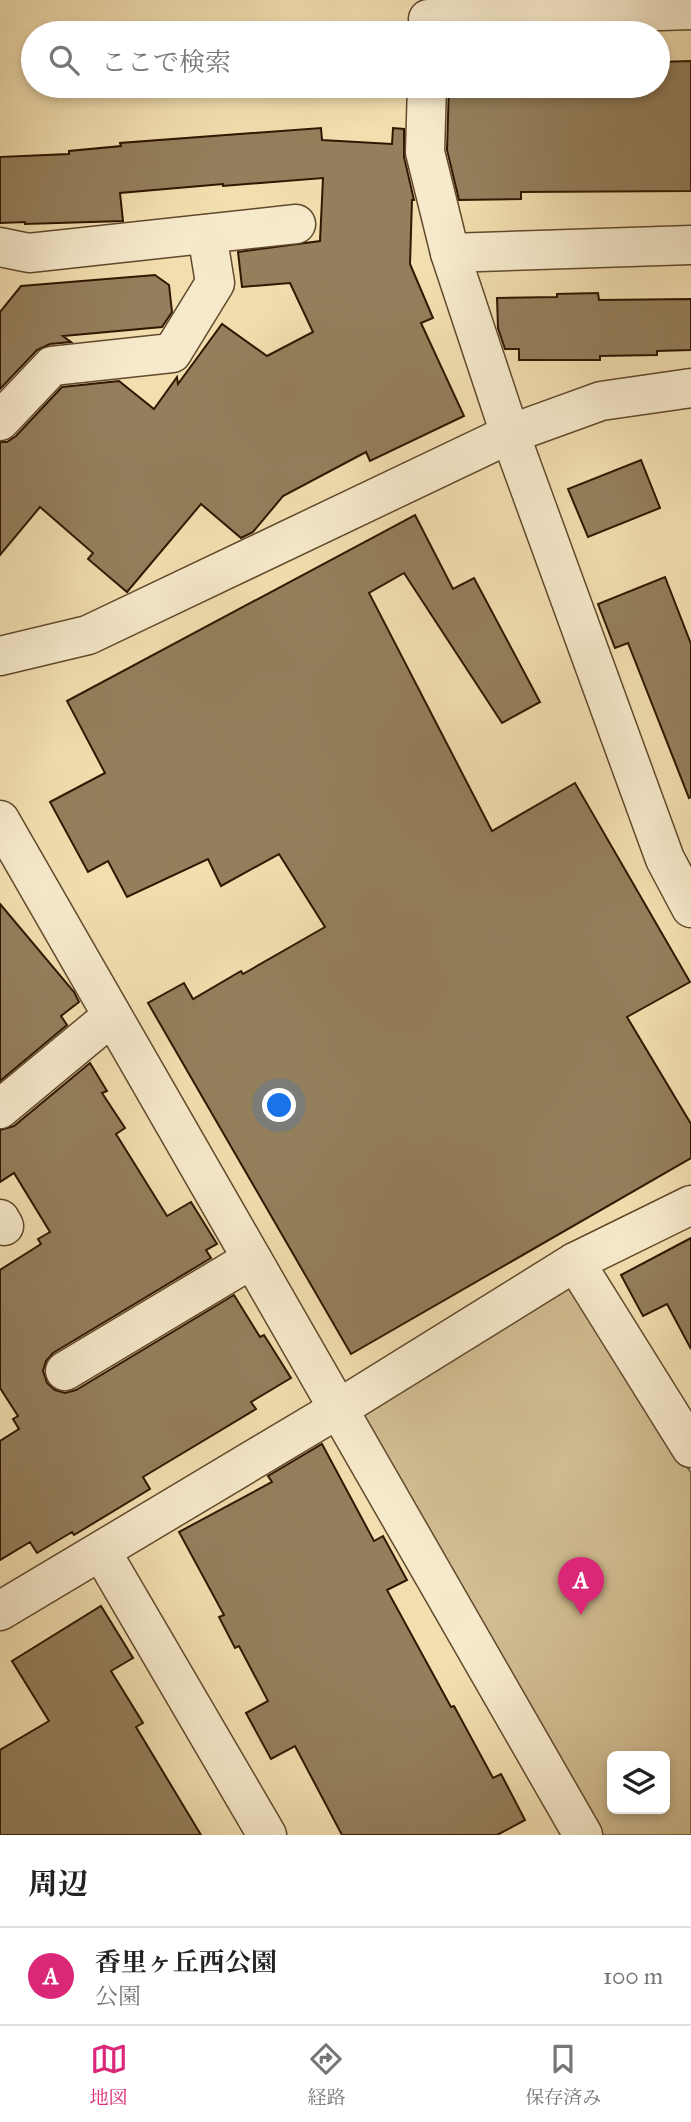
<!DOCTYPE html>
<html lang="ja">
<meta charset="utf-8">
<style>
:root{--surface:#fff;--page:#f2f2f2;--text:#222;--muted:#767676;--line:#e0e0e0;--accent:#db2777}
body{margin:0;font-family:"IM FELL Great Primer","Noto Serif JP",serif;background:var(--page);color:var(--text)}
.controls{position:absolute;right:21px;bottom:21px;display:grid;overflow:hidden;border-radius:10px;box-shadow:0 4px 10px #0003}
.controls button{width:63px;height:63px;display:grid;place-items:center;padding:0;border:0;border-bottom:2px solid var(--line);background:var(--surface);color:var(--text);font:35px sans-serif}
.you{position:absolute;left:280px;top:1106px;width:24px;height:24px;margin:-18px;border:5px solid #fff;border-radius:50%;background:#1a73e8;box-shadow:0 0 0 10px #1a73e833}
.badge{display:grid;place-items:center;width:46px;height:46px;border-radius:50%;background:var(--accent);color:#fff;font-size:23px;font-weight:700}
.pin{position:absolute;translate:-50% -58px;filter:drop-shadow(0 2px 4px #0008)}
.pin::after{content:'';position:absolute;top:37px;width:24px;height:21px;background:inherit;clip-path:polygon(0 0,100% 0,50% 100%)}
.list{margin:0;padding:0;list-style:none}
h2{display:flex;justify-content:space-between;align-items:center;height:91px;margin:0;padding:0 28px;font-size:30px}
h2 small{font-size:23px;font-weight:400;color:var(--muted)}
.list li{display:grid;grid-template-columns:46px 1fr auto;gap:21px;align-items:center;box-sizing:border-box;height:98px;padding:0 28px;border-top:2px solid var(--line)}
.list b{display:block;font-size:26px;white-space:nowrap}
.list p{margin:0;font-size:23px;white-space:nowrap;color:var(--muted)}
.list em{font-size:23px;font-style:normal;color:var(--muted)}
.icon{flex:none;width:38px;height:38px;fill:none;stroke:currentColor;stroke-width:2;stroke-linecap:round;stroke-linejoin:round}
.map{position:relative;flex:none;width:691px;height:1835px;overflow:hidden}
.search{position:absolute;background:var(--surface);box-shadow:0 4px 10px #0003;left:21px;right:21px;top:21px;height:77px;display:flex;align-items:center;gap:18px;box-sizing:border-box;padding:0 24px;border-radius:38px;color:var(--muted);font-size:26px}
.sheet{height:189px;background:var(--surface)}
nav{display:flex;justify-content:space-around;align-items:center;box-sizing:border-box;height:98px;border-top:2px solid var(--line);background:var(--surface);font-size:19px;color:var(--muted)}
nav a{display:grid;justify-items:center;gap:4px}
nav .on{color:var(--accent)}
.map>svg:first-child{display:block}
</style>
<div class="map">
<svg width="691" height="1835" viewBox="0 0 691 1835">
<rect width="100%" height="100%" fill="#f2dfb0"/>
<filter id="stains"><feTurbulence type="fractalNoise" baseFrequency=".00286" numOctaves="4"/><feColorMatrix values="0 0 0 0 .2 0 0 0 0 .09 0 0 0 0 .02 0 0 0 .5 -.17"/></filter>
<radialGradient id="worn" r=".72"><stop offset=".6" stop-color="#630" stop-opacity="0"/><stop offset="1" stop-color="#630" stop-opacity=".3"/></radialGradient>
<!-- green -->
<path fill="#d1bd92" stroke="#806a49" stroke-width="2" fill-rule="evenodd" d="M574 1284 691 1473V1835H598L357 1414ZM612 1756H665V1809H612Z"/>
<!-- building -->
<g fill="#947f5c" stroke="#2f1700" stroke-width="2">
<path d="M691 61V191L521 192V199L459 200 447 150 449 86H658V62Z"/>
<path d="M321 128 322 140 392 144 393 128 404 129V157L414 200H412L410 264 433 318 421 323 464 416 370 461 366 452 283 496 253 532 241 538 201 504 127 592 88 559 93 553 40 507 0 555V442H7L16 436 62 387 119 381 154 409 177 377 178 384 222 324 267 356 313 332 290 283 242 287 238 252 320 241 323 178 223 186V184L120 193 123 221 25 224V222L0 223V157L69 154V151L121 146 120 143Z"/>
<path d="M155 275 169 285 172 312 162 327 63 336 71 342 50 344 37 350 0 389V312L21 286Z"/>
<path d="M598 293 599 300 691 299V350L657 351V355L600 356V360H519V349H505L498 328 497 298 557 297V294Z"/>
<path d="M641 460 660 508 588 537 568 489Z"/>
<path d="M415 515 453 589 474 578 540 702 502 723 404 573 369 593 492 831 575 783 690 982 627 1017 691 1124V1158L351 1354 148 1003 184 983 193 999 241 971 243 974 325 927 279 854 221 886 208 859 127 897 108 861 88 872 50 802 105 773 67 701Z"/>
<path d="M665 577 691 644V797L689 798 628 643 615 648 598 604Z"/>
<path d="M0 904 74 992 79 1002 61 1016 67 1025 0 1081Z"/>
<path d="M90 1063 107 1091 102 1093 125 1128 116 1134 167 1216 191 1202 217 1244 206 1250 211 1258 53 1353 46 1361 43 1371 47 1383 55 1390 65 1393 76 1390 234 1295 260 1337 264 1335 291 1378 251 1402 256 1409 143 1477 150 1489 74 1535 72 1532 37 1553 30 1542 0 1560V1441L19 1429 13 1419 18 1416 0 1388V1270L41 1244 38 1239 50 1232 14 1173 0 1182V1130L14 1126Z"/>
<path d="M691 1238V1349L667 1304 643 1316 621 1275Z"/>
<path d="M322 1444 374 1541 383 1536 407 1580 387 1590 451 1707 454 1706 493 1778 501 1774 525 1820 497 1835H342L295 1746 271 1759 246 1713 268 1701 239 1646 235 1648 219 1617 224 1615 179 1532 272 1482 268 1476Z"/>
<path d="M101 1606 133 1658 111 1671 143 1723 136 1727 201 1835H0V1750L49 1721 12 1661Z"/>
</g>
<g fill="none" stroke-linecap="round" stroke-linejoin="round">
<defs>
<g id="minor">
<path d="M428 19 691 10"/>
<path d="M427 86 425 152 450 253 510 434 665 859 691 908"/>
<path d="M0 247 29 253 296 224"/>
<path d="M450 253 691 245"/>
<path d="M0 421 52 366 172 353 215 283 207 234"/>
<path d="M0 656 88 635 510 434 601 401 691 388"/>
<path d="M0 820 583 1835"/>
<path d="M0 1109 112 1016"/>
<path d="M0 1219 4 1226"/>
<path d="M575 1262 691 1205"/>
<path d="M65 1371 252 1259"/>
<path d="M101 1551 267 1835"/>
<path d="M0 1611 338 1409 575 1262 691 1448"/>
</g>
</defs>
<!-- minor casing -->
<use href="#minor" stroke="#60492c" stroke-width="41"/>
<!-- minor -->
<use href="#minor" stroke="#f7eacc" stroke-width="38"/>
</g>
<rect width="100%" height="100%" filter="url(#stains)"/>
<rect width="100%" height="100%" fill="url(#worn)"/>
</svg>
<div class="controls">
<button><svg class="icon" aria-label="layers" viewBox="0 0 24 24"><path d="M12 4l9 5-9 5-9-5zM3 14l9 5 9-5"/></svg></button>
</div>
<div class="you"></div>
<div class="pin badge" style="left:581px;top:1615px">A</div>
<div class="search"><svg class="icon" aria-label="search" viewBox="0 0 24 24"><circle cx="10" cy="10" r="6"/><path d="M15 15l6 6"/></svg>ここで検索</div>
</div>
<section class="sheet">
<h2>周辺<small></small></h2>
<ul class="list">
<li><span class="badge">A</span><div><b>香里ヶ丘西公園</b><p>公園</p></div><em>100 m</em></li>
</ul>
</section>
<nav>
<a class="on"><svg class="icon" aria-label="map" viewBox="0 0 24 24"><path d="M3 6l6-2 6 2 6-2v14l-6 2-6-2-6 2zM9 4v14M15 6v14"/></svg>地図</a>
<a><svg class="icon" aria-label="directions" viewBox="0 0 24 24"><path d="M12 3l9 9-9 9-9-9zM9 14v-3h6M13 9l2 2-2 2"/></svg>経路</a>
<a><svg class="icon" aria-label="saved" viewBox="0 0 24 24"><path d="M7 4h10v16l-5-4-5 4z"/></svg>保存済み</a>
</nav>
